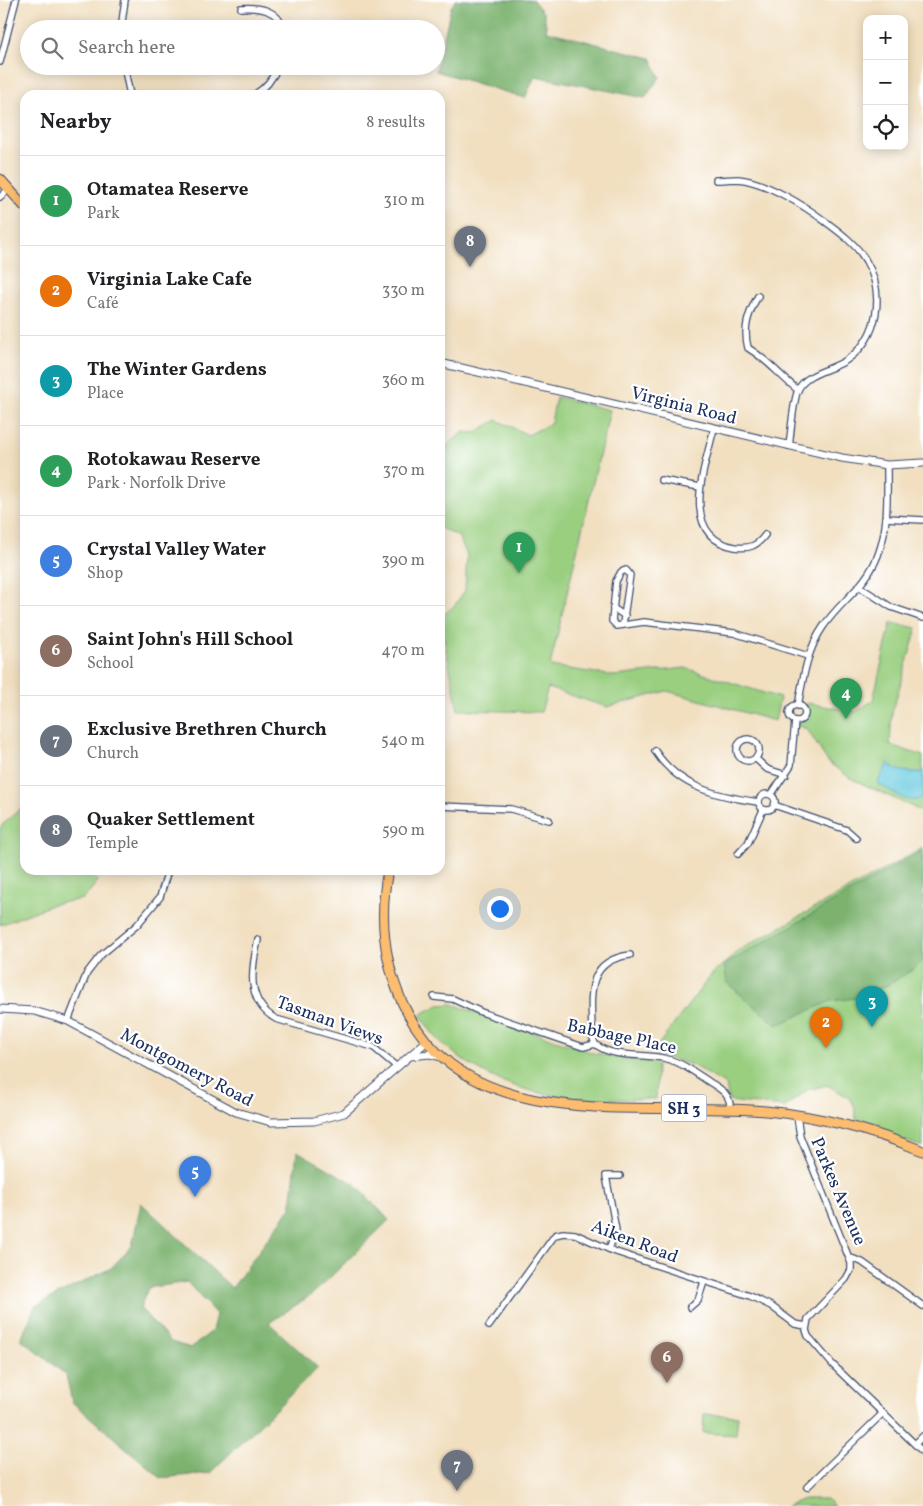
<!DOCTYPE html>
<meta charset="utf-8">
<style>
:root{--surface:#fff;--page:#f2f2f2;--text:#202124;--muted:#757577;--line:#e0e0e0;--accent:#1a73e8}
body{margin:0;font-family:Vollkorn,serif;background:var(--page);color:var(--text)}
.controls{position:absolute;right:15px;top:15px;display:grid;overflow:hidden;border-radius:10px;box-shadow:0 2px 12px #0003}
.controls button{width:45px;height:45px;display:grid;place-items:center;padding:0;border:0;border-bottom:1px solid var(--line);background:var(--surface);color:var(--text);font:25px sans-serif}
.you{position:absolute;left:499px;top:908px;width:18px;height:18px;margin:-12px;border:4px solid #fff;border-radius:50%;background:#1a73e8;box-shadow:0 0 0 8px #1a73e833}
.badge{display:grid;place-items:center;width:32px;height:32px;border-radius:50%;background:var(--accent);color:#fff;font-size:16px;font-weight:700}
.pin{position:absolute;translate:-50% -41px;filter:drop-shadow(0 1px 2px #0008)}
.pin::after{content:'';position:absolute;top:26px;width:18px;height:15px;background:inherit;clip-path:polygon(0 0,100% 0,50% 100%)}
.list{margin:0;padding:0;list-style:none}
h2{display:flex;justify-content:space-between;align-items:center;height:65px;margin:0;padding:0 20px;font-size:21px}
h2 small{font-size:16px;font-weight:400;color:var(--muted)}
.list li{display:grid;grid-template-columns:32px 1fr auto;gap:15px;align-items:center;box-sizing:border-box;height:90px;padding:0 20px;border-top:1px solid var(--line)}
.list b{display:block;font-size:19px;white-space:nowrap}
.list p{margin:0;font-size:16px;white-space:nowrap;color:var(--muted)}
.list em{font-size:16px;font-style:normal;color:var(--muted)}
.icon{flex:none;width:28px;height:28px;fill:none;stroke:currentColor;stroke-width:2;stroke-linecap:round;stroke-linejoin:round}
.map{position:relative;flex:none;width:923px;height:1506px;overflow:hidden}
.search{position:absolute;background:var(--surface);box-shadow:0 2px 12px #0003;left:20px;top:20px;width:425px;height:55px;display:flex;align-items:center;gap:12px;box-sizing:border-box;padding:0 18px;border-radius:28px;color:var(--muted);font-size:19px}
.panel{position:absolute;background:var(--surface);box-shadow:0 2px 12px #0003;left:20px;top:90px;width:425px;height:785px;border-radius:15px}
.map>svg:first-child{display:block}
</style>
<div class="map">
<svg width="923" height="1506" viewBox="0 0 923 1506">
<rect width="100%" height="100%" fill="#fff"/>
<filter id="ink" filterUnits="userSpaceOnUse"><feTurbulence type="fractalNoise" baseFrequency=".02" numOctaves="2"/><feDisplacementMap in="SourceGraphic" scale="10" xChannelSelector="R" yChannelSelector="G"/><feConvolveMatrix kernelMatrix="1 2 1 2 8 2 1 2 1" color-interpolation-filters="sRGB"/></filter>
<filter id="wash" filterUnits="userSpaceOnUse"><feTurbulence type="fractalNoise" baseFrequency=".0096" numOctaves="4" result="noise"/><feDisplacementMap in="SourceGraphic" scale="20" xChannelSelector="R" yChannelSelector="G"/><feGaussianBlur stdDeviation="1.12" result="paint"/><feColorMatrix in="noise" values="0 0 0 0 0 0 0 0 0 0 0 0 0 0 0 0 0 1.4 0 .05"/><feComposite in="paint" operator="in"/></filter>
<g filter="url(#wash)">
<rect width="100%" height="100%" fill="#f1dfc0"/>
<!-- green -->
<g fill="#9acf80" stroke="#5a7f6f">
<path d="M556 397 610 410 550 666 615 676 685 668 780 698 775 721 667 691 607 707 548 688 541 712 458 710 440 618 455 605 465 590 467 555 458 536 440 528V451L464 432 474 433 497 420 528 435 551 423Z"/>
<path d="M891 623 917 628 892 713 890 745 923 756V812L850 778 828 762 807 729 796 725 807 703 856 712 873 700Z"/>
<path d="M21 808 25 812V870H87L98 881 83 899 54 904 0 925V827Z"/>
<path d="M923 848V1147L857 1125 854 1105 848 1097 827 1085 807 1090 785 1107 729 1101 726 1085 692 1065 655 1054 659 1044 711 975 741 949Z"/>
<path d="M452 1004 593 1053 654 1063 657 1064 656 1099C581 1099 522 1103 458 1056 443 1045 428 1032 421 1014L439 1005Z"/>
<path d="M704 1414 738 1416 736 1435 703 1433Z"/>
<path d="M804 1499H826L834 1506H786Z"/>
</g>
<!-- forest -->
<g fill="#7bb26e" stroke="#4b7066" fill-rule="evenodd">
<path d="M456 0H533L544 14 547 31 651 58 660 77 645 98 535 76 525 98 436 71 451 7Z"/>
<path d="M923 850V960L914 969 884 987 855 998 831 1001 777 1025 727 983 724 965Z"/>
<path d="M297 1151 355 1184 389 1220 314 1293 269 1323 318 1368 210 1473 161 1478 72 1402 66 1375 21 1339 35 1306 111 1268 132 1246 141 1203 232 1288 291 1207ZM187 1282 216 1314 212 1331 191 1348 171 1342 140 1308 148 1288Z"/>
</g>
<!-- water -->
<path fill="#61c7de" stroke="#3e7b9e" d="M888 763C898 773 909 772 923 772V797C909 807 893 791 880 785L878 782Z"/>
</g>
<g filter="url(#ink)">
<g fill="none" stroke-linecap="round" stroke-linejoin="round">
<defs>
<g id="minor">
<path d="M241 8C260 7 277 9 284 29"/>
<path d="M121 29 125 0"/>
<path d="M0 62 16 0"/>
<path d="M124 66 130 95"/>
<path d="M254 95C266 88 273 79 278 66"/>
<path d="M716 180C723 180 731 179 738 179 765 181 805 206 826 222 841 233 857 245 866 261 885 293 879 337 848 359 834 370 806 372 798 390 793 401 791 433 789 446"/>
<path d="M0 197 9 189"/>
<path d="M758 296C748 314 743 328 748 348 768 360 780 376 798 390"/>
<path d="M714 428C706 464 677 537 735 547 749 549 757 546 765 535"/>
<path d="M661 480 700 487"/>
<path d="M886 518 923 520"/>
<path d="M860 587 891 607 923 618"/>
<path d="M613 608 625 616"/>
<path d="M623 624 630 575 626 570 621 572 616 581 612 621 617 626 644 622 734 633 808 656"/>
<circle cx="797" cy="713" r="8"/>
<path d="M798 706C803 678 807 650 823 627 841 600 866 587 878 555 889 526 887 495 887 465"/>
<circle cx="748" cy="750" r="11"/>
<path d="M655 751C679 788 717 796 758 802"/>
<path d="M755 758 767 769 786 775"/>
<circle cx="767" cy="802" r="8"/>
<path d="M771 795 791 765 795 721"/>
<path d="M774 805 847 830 856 838"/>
<path d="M440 806 511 809 549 820"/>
<path d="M738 854 748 843 763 810"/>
<path d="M258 940C251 970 246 1002 276 1019L373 1047 397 1067"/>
<path d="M434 997 453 999 481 1012 583 1047 595 1044C613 1059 645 1053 667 1059 683 1063 697 1074 711 1083 722 1090 731 1095 730 1109"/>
<path d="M68 1021 87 973 101 955 137 925 160 897 168 870"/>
<path d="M595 1044 592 1035C592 999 583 961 630 955"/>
<path d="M797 1116 800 1136 851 1263V1270L846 1279 808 1319 806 1330 808 1336 833 1365 923 1452"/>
<path d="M609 1249 616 1230 606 1176H620"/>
<path d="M851 1258 862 1262 923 1306"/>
<path d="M690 1307 698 1300 704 1282"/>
<path d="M489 1326 555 1235 563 1233 575 1234 613 1251 750 1296 771 1306 795 1324 806 1326"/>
<path d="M915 1444 923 1436"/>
<path d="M807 1487 883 1413"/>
</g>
<g id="tertiary">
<path d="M440 363 842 458 887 465 923 463"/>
<path d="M0 1009 34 1011 68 1021 236 1112 271 1122 314 1121 344 1113 427 1041"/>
<path d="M410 1056 430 1054 444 1058"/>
</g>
<g id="trunk">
<path d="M0 179 25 207"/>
<path d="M388 870C379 916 383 959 402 1002 465 1141 646 1099 766 1111 819 1116 874 1131 923 1151"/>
</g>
</defs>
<!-- minor casing -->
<use href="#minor" stroke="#3b496d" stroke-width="8"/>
<!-- tertiary casing -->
<use href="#tertiary" stroke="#3b496d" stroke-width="9"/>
<!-- trunk casing -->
<use href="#trunk" stroke="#3b496d" stroke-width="11"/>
<!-- minor -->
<use href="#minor" stroke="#fff" stroke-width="5.5"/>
<!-- tertiary -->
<use href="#tertiary" stroke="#fff" stroke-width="7"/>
<!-- trunk -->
<use href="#trunk" stroke="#fcbd6f" stroke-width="9"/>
</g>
</g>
<g text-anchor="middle" stroke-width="4.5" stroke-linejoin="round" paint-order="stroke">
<!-- shield labels -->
<rect fill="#fff" stroke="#5f6d8e" stroke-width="1" x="661.5" y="1094.5" width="45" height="27" rx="4"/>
<g font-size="16" font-weight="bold" fill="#1b2f5e">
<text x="684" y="1114">SH 3</text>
</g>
<!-- street labels -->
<g font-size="18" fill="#1b2f5e" stroke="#fff">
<text transform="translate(684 405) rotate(14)" y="6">Virginia Road</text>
<text transform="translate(330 1020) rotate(20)" y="6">Tasman Views</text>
<text transform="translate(622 1036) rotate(12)" y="6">Babbage Place</text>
<text transform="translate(187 1067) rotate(28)" y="6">Montgomery Road</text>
<text transform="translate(839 1191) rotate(67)" y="6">Parkes Avenue</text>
<text transform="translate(635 1241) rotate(21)" y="6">Aiken Road</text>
</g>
</g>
</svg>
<div class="controls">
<button>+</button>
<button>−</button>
<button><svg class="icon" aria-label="locate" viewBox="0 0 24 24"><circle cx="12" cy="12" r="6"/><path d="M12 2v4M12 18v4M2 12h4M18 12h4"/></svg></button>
</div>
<div class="you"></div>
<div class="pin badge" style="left:519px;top:573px;background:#2e9e5b">1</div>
<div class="pin badge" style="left:826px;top:1048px;background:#e8710a">2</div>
<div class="pin badge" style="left:872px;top:1027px;background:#0f9aa8">3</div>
<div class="pin badge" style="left:846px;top:719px;background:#2e9e5b">4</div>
<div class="pin badge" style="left:195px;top:1197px;background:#3f7fe0">5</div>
<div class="pin badge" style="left:667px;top:1383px;background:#8d6e63">6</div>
<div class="pin badge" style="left:457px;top:1491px;background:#6b7280">7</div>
<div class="pin badge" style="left:470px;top:267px;background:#6b7280">8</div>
<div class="search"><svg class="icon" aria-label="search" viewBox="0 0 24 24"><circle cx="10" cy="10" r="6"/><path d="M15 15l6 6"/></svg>Search here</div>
<section class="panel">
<h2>Nearby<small>8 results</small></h2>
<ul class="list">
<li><span class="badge" style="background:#2e9e5b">1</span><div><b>Otamatea Reserve</b><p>Park</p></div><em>310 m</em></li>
<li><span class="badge" style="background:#e8710a">2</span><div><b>Virginia Lake Cafe</b><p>Café</p></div><em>330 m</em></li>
<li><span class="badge" style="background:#0f9aa8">3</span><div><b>The Winter Gardens</b><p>Place</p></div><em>360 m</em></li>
<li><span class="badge" style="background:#2e9e5b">4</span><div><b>Rotokawau Reserve</b><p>Park · Norfolk Drive</p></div><em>370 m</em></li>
<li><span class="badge" style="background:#3f7fe0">5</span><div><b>Crystal Valley Water</b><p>Shop</p></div><em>390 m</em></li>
<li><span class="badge" style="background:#8d6e63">6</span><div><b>Saint John's Hill School</b><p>School</p></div><em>470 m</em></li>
<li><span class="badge" style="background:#6b7280">7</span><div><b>Exclusive Brethren Church</b><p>Church</p></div><em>540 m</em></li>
<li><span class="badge" style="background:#6b7280">8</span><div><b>Quaker Settlement</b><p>Temple</p></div><em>590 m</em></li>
</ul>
</section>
</div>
